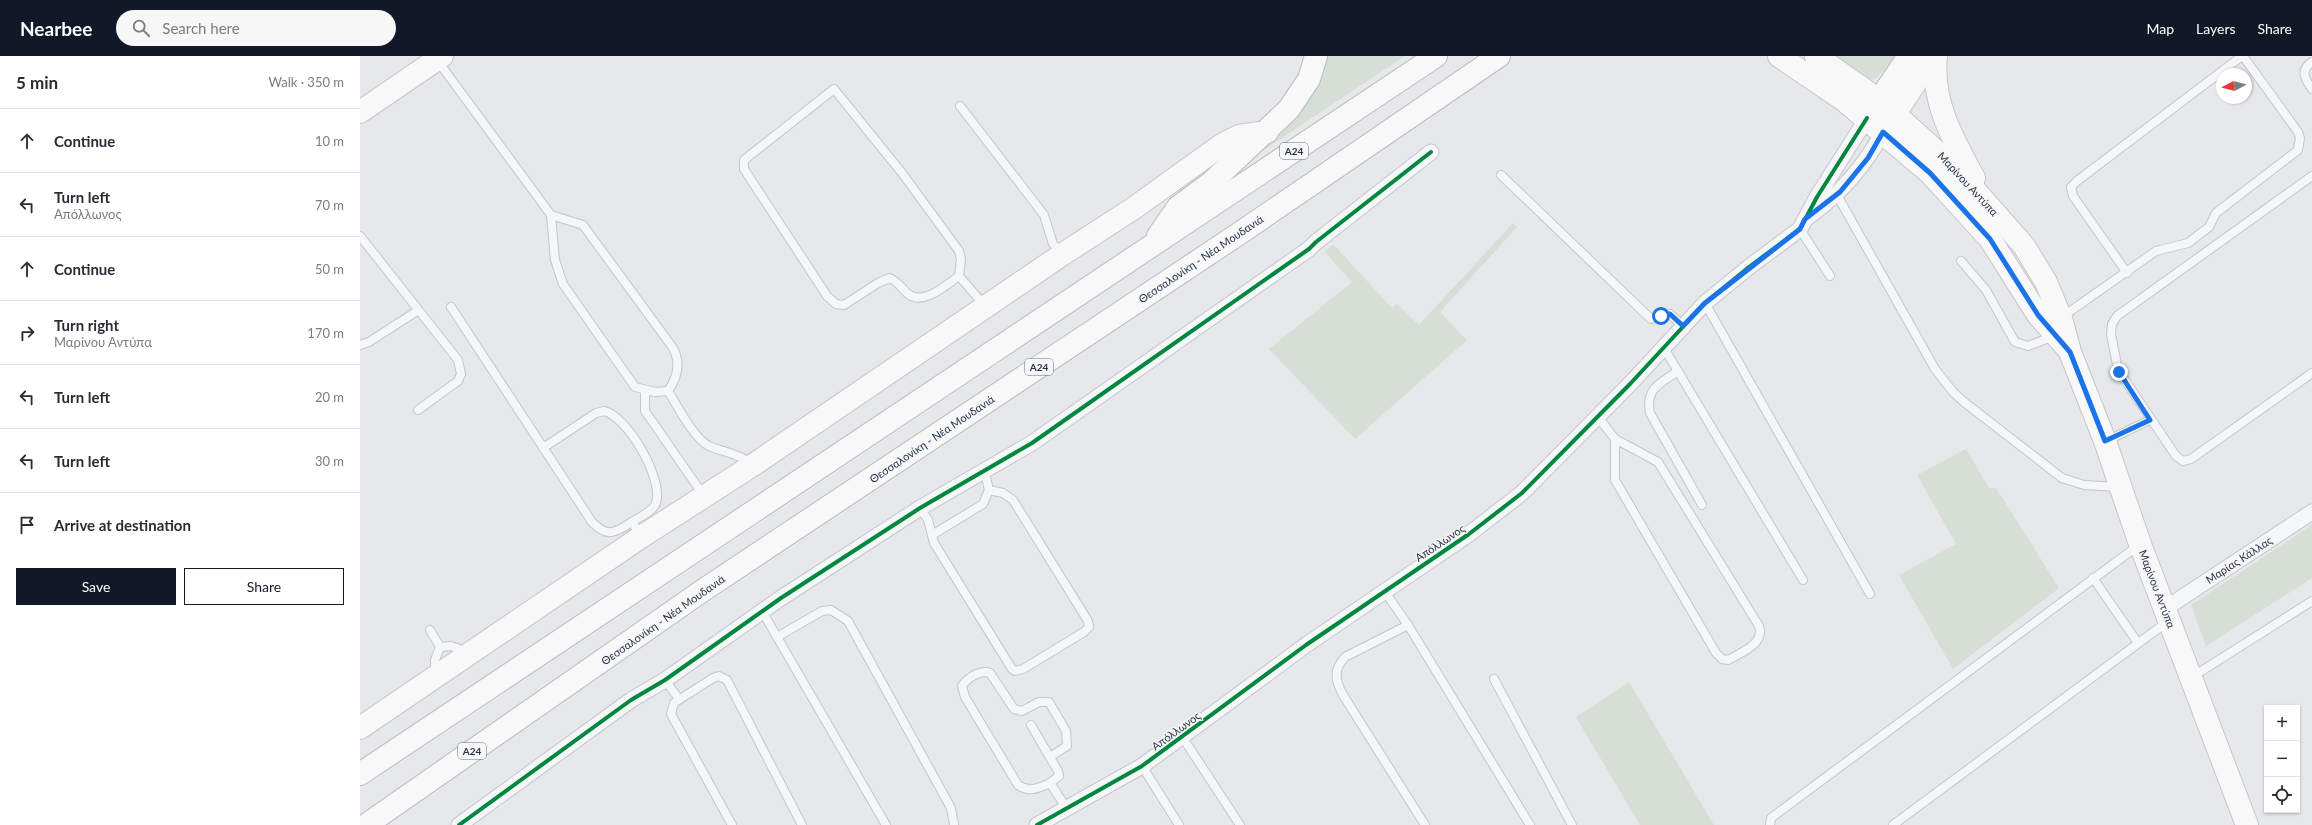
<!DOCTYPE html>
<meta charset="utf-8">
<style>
:root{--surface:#fff;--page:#f7f7f7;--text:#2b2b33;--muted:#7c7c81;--line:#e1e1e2;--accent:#111827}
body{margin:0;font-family:Lato,sans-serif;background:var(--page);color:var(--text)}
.controls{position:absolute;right:12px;bottom:12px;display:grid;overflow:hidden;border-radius:0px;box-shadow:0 1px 3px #0004}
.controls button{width:36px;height:36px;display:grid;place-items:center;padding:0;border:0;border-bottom:1px solid var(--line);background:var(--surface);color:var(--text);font:20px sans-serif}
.compass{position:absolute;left:1856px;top:12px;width:36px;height:36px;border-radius:50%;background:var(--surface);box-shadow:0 1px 3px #0004;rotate:263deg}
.stop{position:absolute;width:12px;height:12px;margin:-9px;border:3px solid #1a73e8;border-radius:50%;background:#fff}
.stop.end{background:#1a73e8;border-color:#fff;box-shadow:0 1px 4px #0008}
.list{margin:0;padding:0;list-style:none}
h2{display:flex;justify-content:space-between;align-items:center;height:52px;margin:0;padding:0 16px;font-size:17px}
h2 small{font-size:13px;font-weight:400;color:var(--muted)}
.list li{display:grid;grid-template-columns:26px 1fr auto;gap:12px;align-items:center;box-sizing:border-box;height:64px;padding:0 16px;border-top:1px solid var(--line)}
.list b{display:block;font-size:15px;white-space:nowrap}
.list p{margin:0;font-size:13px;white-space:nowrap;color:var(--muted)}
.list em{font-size:13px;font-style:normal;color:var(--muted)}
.actions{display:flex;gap:8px;padding:12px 16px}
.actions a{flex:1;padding:9px 0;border:1px solid var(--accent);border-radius:0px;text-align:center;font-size:14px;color:var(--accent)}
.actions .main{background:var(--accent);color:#fff}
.icon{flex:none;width:22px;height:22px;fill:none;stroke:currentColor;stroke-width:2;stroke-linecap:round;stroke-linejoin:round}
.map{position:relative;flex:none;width:1952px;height:769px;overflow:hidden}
header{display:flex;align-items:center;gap:24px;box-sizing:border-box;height:56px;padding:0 20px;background:var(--accent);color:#fff}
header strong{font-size:19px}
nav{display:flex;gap:22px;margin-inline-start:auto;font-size:14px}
.search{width:280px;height:36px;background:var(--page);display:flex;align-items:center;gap:10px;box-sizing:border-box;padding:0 14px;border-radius:22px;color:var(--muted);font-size:15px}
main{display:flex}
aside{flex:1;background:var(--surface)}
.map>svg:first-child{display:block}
</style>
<header>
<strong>Nearbee</strong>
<div class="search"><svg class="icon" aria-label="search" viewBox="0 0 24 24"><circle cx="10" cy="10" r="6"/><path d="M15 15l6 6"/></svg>Search here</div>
<nav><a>Map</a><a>Layers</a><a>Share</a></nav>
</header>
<main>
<aside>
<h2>5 min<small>Walk · 350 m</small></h2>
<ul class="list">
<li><svg class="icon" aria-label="ahead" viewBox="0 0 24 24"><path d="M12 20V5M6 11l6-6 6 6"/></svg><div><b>Continue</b></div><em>10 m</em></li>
<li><svg class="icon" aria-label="left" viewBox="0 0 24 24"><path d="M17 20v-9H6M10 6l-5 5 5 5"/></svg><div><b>Turn left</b><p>Απόλλωνος</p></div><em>70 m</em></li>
<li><svg class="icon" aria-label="ahead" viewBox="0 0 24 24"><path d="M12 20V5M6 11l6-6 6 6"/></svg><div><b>Continue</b></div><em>50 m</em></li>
<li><svg class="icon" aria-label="right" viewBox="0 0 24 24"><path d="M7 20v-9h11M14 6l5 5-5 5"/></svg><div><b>Turn right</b><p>Μαρίνου Αντύπα</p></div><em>170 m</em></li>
<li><svg class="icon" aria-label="left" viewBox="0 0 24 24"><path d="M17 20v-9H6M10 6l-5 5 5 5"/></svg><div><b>Turn left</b></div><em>20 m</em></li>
<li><svg class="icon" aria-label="left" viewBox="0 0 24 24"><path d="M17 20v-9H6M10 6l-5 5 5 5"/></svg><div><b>Turn left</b></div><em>30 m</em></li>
<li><svg class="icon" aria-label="arrive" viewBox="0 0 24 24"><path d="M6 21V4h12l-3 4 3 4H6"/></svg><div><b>Arrive at destination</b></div></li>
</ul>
<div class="actions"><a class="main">Save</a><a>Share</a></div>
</aside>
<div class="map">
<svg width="1952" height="769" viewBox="0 0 1952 769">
<rect width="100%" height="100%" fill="#e6e8ea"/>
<!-- green -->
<g fill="#d6ded6">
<path d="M964 0H1045L886 106Z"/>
<path d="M1476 0H1537L1517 22 1511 24Z"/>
<path d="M1153 167 1157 171 1080 256 1107 284 995 383 909 293 992 226 965 196 973 188 1032 252 1037 248 1059 269Z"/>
<path d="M1606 393 1629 432H1636L1699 532 1593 613 1539 519 1596 488 1557 419Z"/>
<path d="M1952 469V522L1846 590 1831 549Z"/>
<path d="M1269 626 1354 769H1280L1216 661Z"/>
</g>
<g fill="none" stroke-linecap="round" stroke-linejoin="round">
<defs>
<g id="lane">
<path d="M77 4 191 159 195 204 203 228 275 331 295 336 308 335"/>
<path d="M1952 6C1940 14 1944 22 1952 33"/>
<path d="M474 33 542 117 599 195 601 203 599 220C586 229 564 250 548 238 541 232 538 225 529 222L518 227 484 249 476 248 467 240 384 113V104Z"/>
<path d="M600 50 684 159 693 188 702 197"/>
<path d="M1141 119 1291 263 1310 258 1323 270"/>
<path d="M1952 120 1757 260 1752 268 1751 278 1758 314 1816 400 1823 405 1831 403 1952 317"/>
<path d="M1477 139 1575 313 1593 336 1604 346 1702 422 1724 429 1758 431"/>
<path d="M191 159 223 169 313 292C321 307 318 321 308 335 317 349 334 383 349 390 366 397 377 397 392 408"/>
<path d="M1440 173 1470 220"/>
<path d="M0 180 98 304 101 318 98 325 58 354"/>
<path d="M1601 205 1626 234 1655 286 1668 290 1694 280"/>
<path d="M1767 217 1713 140 1711 131 1717 125 1882 0"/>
<path d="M599 220 625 250"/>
<path d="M1345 247 1510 538"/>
<path d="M91 251 232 466C247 482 255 477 272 466L281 480"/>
<path d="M1702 261 1796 195 1828 187 1849 171 1856 157 1938 94 1940 82 1938 76 1883 0"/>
<path d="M0 289 9 286 57 255"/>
<path d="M1304 292 1443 524"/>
<path d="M1318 315C1301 327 1285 332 1290 357L1342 449"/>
<path d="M285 335V355L344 440"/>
<path d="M1238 361 1255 383V424L1356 597 1362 603 1368 604C1382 596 1405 588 1399 570L1298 406 1255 383"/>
<path d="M1746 385 1790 364"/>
<path d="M183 392 236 357 244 355C267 360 304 423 296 447 293 456 279 461 272 466"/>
<path d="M560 452 568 464 572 479 623 448 629 434 624 413"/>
<path d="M572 479 574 487 652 613 655 615 663 613 724 576 729 571 728 565 653 444 643 437 629 434"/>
<path d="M1733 522 1778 587"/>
<path d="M1025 536 1048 569 1170 769"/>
<path d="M402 555 526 769"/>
<path d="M1048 569 985 601C973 614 975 624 983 639L1065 769"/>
<path d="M70 574 80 591"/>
<path d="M417 581 462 555 471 554 488 565 591 752 594 769"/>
<path d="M75 619V604L80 591 91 590 108 596"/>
<path d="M1832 621 1952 545"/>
<path d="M1134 623 1212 769"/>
<path d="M305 624 319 643"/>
<path d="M671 669 698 715 699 720 690 727 707 753"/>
<path d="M823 682 880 769"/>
<path d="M690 701 707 690 706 675 689 646H679L662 655 654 653 630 617C621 613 607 622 602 630L605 641 658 729C670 737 678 732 690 727"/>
<path d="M782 710 819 769"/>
<path d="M372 769 311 658 314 647 353 622 359 620 367 624 442 769"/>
<path d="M1410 769 1411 762 1415 759 1779 489"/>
<path d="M1533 769 1807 566"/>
</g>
<g id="street">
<path d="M1448 161C1481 138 1504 111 1523 76"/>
<path d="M1806 552 1952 456"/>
<path d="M99 769 271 644 305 624 421 542 560 452 672 387 949 193 956 186 1071 96"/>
<path d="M677 769 782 710 946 589 1109 478 1162 437 1270 328 1345 247 1389 211 1440 173 1457 141 1507 62"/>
</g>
<g id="secondary">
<path d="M1419 0 1485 45 1570 117 1630 183 1678 259 1708 293"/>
<path d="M1456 0 1519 44 1597 114 1664 190 1686 226 1701 262 1710 296 1745 385 1780 488 1887 769"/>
<path d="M1576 0C1571 46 1593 83 1614 122"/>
<path d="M0 56 82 0"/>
<path d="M1527 70 1573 0"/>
<path d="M0 672 281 481 393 409 703 198 774 152 863 88 879 80 907 76"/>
</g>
<g id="highway">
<path d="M1507 62 1549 0"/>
<path d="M798 180 818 151 852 126 929 53 949 23 956 0"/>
<path d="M0 718 1076 0"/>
<path d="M6 769 342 535 883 175 1139 0"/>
</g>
</defs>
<!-- lane casing -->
<use href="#lane" stroke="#c4c6c8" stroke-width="10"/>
<!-- street casing -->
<use href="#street" stroke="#c4c6c8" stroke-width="17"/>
<!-- secondary casing -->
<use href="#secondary" stroke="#c4c6c8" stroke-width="24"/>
<!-- highway casing -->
<use href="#highway" stroke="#b8bbbf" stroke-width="24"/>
<!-- lane -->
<use href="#lane" stroke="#f5f6f7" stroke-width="8"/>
<!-- street -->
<use href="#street" stroke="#f5f6f7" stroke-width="15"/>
<!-- secondary -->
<use href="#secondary" stroke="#f8f8f8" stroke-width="22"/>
<!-- highway -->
<use href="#highway" stroke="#f8f8f8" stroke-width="22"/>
<defs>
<g id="cycleway">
<path d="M99 769 271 644 305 624 421 542 560 452 672 387 949 193 956 186 1071 96"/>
<path d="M677 769 782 710 946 589 1109 478 1162 437 1270 328 1345 247 1389 211 1440 173 1457 141 1507 62"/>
</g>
</defs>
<!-- cycleway casing -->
<use href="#cycleway" stroke="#f4f6f9" stroke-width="6"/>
<!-- cycleway -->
<use href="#cycleway" stroke="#00873e" stroke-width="4"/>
</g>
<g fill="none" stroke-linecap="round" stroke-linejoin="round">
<!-- route -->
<path stroke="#1a73e8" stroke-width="5" d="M1301 260 1310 258 1323 270 1345 247 1440 173 1445 163 1480 136 1508 102 1523 76 1570 117 1630 183 1678 259 1710 296 1745 385 1790 364 1759 316"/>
</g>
<g text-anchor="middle" stroke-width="3" stroke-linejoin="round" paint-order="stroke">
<!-- shield labels -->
<g fill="#f4f6f9" stroke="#676e7b" stroke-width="1">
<rect x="920" y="87" width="28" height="16" rx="3"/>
<rect x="665" y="303" width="28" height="16" rx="3"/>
<rect x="98" y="687" width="28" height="16" rx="3"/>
</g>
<g font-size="10" font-weight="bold" fill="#2b3445">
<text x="934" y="99">Α24</text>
<text x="679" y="315">Α24</text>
<text x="112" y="699">Α24</text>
</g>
<!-- street labels -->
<g font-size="11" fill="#2b3445" stroke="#f4f6f9">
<text transform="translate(1608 128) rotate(47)" y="4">Μαρίνου Αντύπα</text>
<text transform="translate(841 203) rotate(-34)" y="4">Θεσσαλονίκη - Νέα Μουδανιά</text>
<text transform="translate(572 383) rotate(-34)" y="4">Θεσσαλονίκη - Νέα Μουδανιά</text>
<text transform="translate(1080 487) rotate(-34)" y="4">Απόλλωνος</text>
<text transform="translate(1879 504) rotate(-33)" y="4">Μαρίας Κάλλας</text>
<text transform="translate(1797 533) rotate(69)" y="4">Μαρίνου Αντύπα</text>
<text transform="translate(303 564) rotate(-35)" y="4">Θεσσαλονίκη - Νέα Μουδανιά</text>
<text transform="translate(816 675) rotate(-36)" y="4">Απόλλωνος</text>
</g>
</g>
</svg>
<div class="controls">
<button>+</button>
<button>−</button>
<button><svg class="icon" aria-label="locate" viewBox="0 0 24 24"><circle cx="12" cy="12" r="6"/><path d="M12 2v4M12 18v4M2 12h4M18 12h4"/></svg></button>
</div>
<svg class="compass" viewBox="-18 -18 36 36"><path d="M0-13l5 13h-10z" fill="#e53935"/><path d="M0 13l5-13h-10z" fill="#7c7c81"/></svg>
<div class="stop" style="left:1301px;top:260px"></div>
<div class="stop end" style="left:1759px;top:316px"></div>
</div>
</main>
